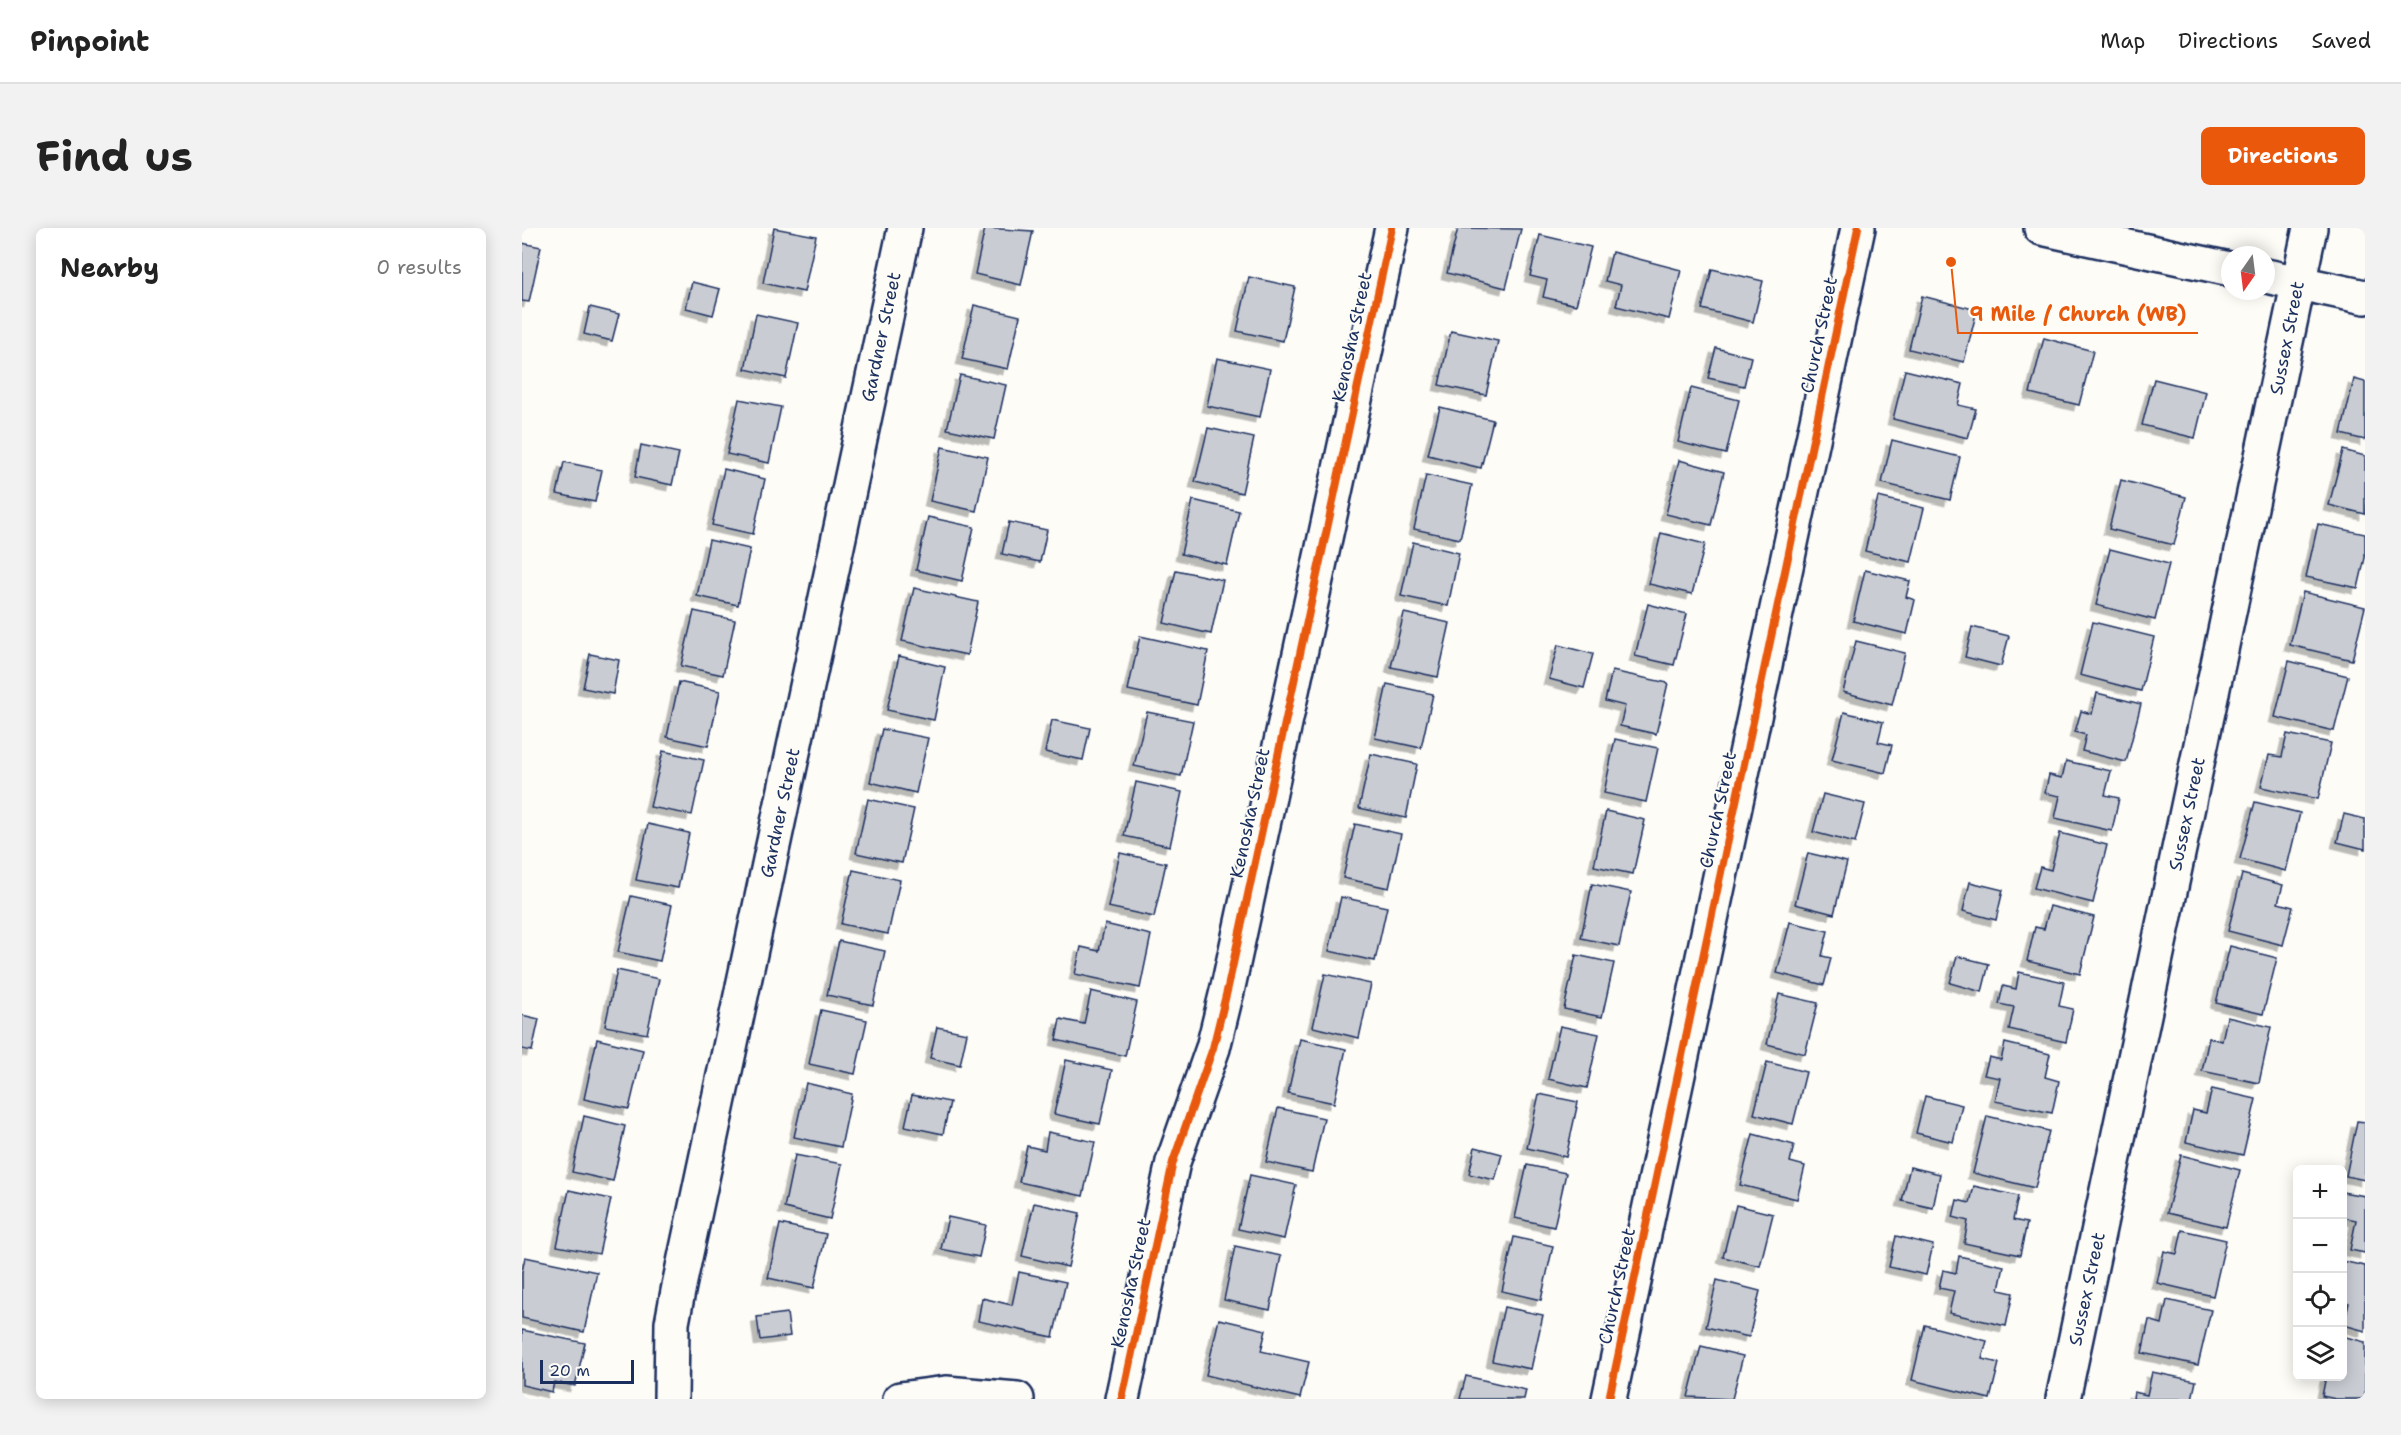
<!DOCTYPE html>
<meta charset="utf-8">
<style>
:root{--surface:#fff;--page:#f2f2f2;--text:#222;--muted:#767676;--line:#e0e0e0;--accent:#ea580c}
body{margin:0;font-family:"Shantell Sans",sans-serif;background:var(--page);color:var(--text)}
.controls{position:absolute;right:18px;bottom:18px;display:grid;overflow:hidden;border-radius:9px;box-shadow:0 3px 15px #0003}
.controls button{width:54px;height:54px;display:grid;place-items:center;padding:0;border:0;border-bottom:2px solid var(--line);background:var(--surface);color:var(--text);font:30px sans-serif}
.compass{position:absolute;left:1699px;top:18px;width:54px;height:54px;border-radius:50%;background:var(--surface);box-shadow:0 3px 15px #0003;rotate:194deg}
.scale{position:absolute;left:18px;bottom:15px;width:94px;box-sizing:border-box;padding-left:6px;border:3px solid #1b2f5e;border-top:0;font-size:16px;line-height:21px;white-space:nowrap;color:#1b2f5e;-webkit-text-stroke:4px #fdfcf7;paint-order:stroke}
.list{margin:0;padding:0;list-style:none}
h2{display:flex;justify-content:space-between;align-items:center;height:78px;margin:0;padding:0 24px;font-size:26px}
h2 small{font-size:20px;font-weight:400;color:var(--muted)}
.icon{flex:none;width:33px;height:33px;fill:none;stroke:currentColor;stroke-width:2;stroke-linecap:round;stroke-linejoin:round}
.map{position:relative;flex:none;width:1843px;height:1171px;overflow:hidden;border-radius:9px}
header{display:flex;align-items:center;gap:36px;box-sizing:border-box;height:84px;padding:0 30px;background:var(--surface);border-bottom:2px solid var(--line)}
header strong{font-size:28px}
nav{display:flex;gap:33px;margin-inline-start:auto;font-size:21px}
.intro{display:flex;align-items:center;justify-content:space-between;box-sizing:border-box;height:144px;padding:0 36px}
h1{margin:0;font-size:42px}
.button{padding:15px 27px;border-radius:9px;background:var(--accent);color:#fff;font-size:21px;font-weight:700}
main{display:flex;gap:36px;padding:0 36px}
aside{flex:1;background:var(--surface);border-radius:9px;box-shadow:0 3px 15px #0003}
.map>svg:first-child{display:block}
</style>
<header>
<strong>Pinpoint</strong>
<nav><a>Map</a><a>Directions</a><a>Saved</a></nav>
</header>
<div class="intro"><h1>Find us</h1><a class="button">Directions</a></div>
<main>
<aside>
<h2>Nearby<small>0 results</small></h2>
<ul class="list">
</ul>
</aside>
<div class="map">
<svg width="1843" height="1171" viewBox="0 0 1843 1171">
<defs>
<filter id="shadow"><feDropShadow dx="-5.5" dy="5.5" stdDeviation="0" flood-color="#0004"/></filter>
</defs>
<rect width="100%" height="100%" fill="#fdfcf7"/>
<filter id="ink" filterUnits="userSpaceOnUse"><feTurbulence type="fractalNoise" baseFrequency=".0167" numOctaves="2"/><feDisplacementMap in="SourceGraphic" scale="12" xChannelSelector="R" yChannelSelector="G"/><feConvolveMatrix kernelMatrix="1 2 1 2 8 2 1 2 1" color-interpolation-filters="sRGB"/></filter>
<g filter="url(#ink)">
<!-- building -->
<g fill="#c9ccd3" stroke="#1b2f5e" stroke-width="1.5" filter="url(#shadow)">
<path d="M252 0 294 8 282 64 241 55Z"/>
<path d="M463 0 511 3 499 57 453 46Z"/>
<path d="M936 0 999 1 984 60 925 45Z"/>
<path d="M1018 7 1069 19 1054 77 1021 69 1025 52 1008 48Z"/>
<path d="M0 15 19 19 7 74 0 73Z"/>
<path d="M1090 24 1159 42 1147 91 1094 78 1099 57 1083 53Z"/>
<path d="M1190 41 1241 53 1231 94 1180 81Z"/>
<path d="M727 49 773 59 761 113 715 103Z"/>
<path d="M170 54 198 61 191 87 164 80Z"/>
<path d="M1400 68 1455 82 1442 134 1387 121Z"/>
<path d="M452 77 498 88 486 141 440 131Z"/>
<path d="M68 79 97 86 90 113 62 106Z"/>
<path d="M234 86 276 95 264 150 223 141Z"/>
<path d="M929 103 976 113 964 167 917 157Z"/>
<path d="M1522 110 1571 123 1557 177 1508 165Z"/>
<path d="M1194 120 1229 129 1222 158 1186 150Z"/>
<path d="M695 130 748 141 738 189 685 178Z"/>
<path d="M1383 142 1441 156 1436 177 1454 181 1446 210 1371 191Z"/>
<path d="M438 147 484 157 472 211 425 201Z"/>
<path d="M1632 151 1684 164 1673 210 1620 197Z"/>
<path d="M1832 151 1843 154V212L1819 206Z"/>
<path d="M1169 160 1217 172 1204 226 1156 214Z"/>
<path d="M217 171 259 179 247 235 205 226Z"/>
<path d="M918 179 971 192 959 240 906 227Z"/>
<path d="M686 200 732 210 720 265 673 254Z"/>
<path d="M1370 212 1438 229 1428 272 1360 255Z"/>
<path d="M119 217 157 225 150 257 113 249Z"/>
<path d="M420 219 466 229 454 283 408 273Z"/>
<path d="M1821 222 1843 228V286L1807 277Z"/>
<path d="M1157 232 1202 244 1189 297 1144 286Z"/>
<path d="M42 234 80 242 73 274 35 266Z"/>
<path d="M202 241 243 251 231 306 190 297Z"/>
<path d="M904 247 950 257 938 311 892 301Z"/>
<path d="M1599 252 1664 269 1652 317 1587 301Z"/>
<path d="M1356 269 1402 280 1389 334 1343 323Z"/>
<path d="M671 272 717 283 705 337 659 326Z"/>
<path d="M406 289 452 299 440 353 394 342Z"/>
<path d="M487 294 525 302 518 334 480 326Z"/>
<path d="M1796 296 1843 306V330L1836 360 1784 349Z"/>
<path d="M1139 305 1183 316 1170 366 1127 356Z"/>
<path d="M187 312 228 321 216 377 175 368Z"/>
<path d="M891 314 937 325 926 378 879 368Z"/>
<path d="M1588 321 1647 336 1633 392 1574 377Z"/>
<path d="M654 342 701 352 689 406 642 395Z"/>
<path d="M1343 342 1388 353 1384 369 1393 372 1385 406 1331 393Z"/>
<path d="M392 360 456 374 445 427 380 413Z"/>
<path d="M1781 364 1843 379 1830 432 1768 417Z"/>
<path d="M1126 376 1165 386 1152 437 1113 428Z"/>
<path d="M172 383 213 392 201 447 159 438Z"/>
<path d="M882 385 928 395 916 449 869 439Z"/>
<path d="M1571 394 1632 409 1619 463 1558 447Z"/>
<path d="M1450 399 1487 408 1479 438 1443 429Z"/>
<path d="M618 408 686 423 675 477 606 462Z"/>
<path d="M1334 413 1383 425 1370 477 1321 464Z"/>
<path d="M1036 417 1071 426 1062 460 1027 451Z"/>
<path d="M68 426 97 432 91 466 61 460Z"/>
<path d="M377 428 423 439 412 492 365 482Z"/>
<path d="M1767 433 1826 448 1812 503 1753 489Z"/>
<path d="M1090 443 1146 455 1134 506 1098 498 1103 478 1083 473Z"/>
<path d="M157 454 198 463 186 518 145 509Z"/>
<path d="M865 456 911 466 899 520 853 510Z"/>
<path d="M1575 465 1619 476 1604 534 1560 523 1564 507 1553 504 1559 483 1570 486Z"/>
<path d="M625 484 671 493 659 548 612 538Z"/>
<path d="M1322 484 1361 494 1356 514 1370 517 1363 545 1310 532Z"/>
<path d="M530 492 568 500 561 532 523 524Z"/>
<path d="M360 501 406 510 394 565 348 554Z"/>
<path d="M1765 506 1809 515 1796 571 1739 559 1747 527 1760 529Z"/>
<path d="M1093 511 1136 520 1124 574 1082 565Z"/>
<path d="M141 523 182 532 170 587 128 579Z"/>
<path d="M849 526 895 536 884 590 837 580Z"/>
<path d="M1544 533 1589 543 1583 567 1597 570 1590 603 1533 590 1538 568 1523 565 1527 547 1540 550Z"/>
<path d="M614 554 660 564 648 618 602 608Z"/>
<path d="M1301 566 1343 576 1333 615 1291 604Z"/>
<path d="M346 571 392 581 380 635 334 625Z"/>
<path d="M1733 574 1778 585 1764 643 1718 631Z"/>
<path d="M1084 583 1123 592 1111 646 1072 638Z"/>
<path d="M1822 586 1843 591V621L1815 614Z"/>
<path d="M126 596 167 605 156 660 114 652Z"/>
<path d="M833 596 879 606 867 660 821 650Z"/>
<path d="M1538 605 1585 617 1571 675 1512 660 1518 639 1529 642Z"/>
<path d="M598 625 644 635 632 689 586 679Z"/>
<path d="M1286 625 1325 634 1312 686 1273 676Z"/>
<path d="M331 642 378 652 366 706 319 696Z"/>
<path d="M1720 646 1761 657 1756 675 1771 679 1761 717 1706 703Z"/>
<path d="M1448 654 1481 662 1474 692 1441 683Z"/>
<path d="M1070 656 1109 664 1097 718 1059 710Z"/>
<path d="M109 668 150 677 138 733 96 724Z"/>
<path d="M819 669 865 679 853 733 807 723Z"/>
<path d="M1528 678 1572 689 1558 746 1505 733 1513 699 1522 701Z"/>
<path d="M1268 694 1306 703 1300 728 1309 730 1302 757 1255 745Z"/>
<path d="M583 696 629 707 618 760 553 746 559 719 577 723Z"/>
<path d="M317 713 363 723 351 777 305 767Z"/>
<path d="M1708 718 1755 730 1741 786 1694 775Z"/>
<path d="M1054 727 1092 735 1080 789 1042 781Z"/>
<path d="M1435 728 1467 736 1460 764 1428 755Z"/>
<path d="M95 742 137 751 125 806 83 798Z"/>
<path d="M1497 744 1542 754 1537 778 1551 781 1544 814 1487 801 1492 779 1477 776 1481 758 1494 761Z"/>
<path d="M803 746 849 756 837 810 791 799Z"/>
<path d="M569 763 615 774 603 828 534 812 538 791 562 796Z"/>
<path d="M1257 766 1296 775 1283 826 1245 816Z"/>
<path d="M299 782 345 792 333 846 287 836Z"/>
<path d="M0 787 17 791 10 823 0 821Z"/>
<path d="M1705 789 1749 799 1737 855 1680 843 1687 810 1700 813Z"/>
<path d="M1038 798 1077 806 1065 860 1026 851Z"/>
<path d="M415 799 445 805 438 837 408 830Z"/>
<path d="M75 811 121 822 107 881 62 871Z"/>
<path d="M778 811 824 821 812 875 766 865Z"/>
<path d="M1483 815 1528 826 1523 849 1537 853 1530 885 1473 873 1478 850 1462 847 1467 829 1479 832Z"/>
<path d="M544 832 590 842 578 896 532 886Z"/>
<path d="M1245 834 1284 844 1271 896 1232 886Z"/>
<path d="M284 855 330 866 319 919 272 909Z"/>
<path d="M1690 861 1734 871 1721 927 1664 914 1671 882 1684 885Z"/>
<path d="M1017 866 1056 874 1044 929 1005 920Z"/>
<path d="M390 867 428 874 421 906 383 898Z"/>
<path d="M1403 868 1440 877 1431 914 1394 905Z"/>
<path d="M756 880 802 890 790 944 744 934Z"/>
<path d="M62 888 103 898 91 953 50 944Z"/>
<path d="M1465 888 1527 903 1513 960 1451 945Z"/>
<path d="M1835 893 1843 894V952L1824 948Z"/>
<path d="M526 904 573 914 561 968 497 954 505 918 523 922Z"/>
<path d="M1231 906 1272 917 1268 934 1283 938 1275 971 1218 957Z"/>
<path d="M953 919 980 926 973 952 947 946Z"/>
<path d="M273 927 320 936 308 991 262 980Z"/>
<path d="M1659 927 1718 942 1704 999 1645 985Z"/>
<path d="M1005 937 1044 945 1032 999 993 990Z"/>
<path d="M1388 939 1418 946 1411 980 1380 973Z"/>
<path d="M728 947 774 957 762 1011 716 1001Z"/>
<path d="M1452 958 1496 968 1491 992 1505 995 1498 1027 1442 1015 1446 993 1431 989 1435 972 1448 975Z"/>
<path d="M47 962 89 971 77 1026 35 1018Z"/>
<path d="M1820 964 1843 968V1025L1828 1022 1834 992 1820 989Z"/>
<path d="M512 975 558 985 546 1039 500 1028Z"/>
<path d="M1214 977 1251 986 1238 1038 1201 1029Z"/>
<path d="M426 989 464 997 457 1029 419 1021Z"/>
<path d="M258 996 304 1006 292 1060 246 1050Z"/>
<path d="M1660 1002 1704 1012 1691 1068 1635 1055 1642 1023 1655 1026Z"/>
<path d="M1374 1008 1411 1017 1404 1047 1367 1039Z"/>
<path d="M992 1009 1031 1018 1019 1072 980 1063Z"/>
<path d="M713 1018 759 1028 748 1082 702 1072Z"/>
<path d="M1437 1028 1482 1038 1477 1062 1491 1065 1484 1098 1427 1085 1432 1063 1417 1060 1421 1042 1434 1045Z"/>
<path d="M3 1029 75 1044 62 1104 0 1090V1044Z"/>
<path d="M1820 1033 1843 1038V1103L1822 1097 1827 1075 1820 1073Z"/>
<path d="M497 1044 544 1054 531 1109 456 1093 460 1070 490 1077Z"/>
<path d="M1195 1052 1238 1063 1227 1109 1184 1099Z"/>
<path d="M1645 1072 1689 1082 1676 1137 1620 1125 1627 1092 1640 1096Z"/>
<path d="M982 1079 1021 1087 1009 1141 970 1133Z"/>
<path d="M265 1085 268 1108 238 1112 235 1089Z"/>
<path d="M697 1091 744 1102 739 1123 787 1134 778 1170 684 1147Z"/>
<path d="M1403 1097 1465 1113 1460 1131 1477 1135 1468 1171 1390 1152Z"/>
<path d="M0 1102 63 1115 53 1158 32 1154 30 1164 0 1157Z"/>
<path d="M1820 1108 1843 1114V1171H1814L1800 1168 1804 1148H1820Z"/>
<path d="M1179 1118 1221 1128 1210 1171 1166 1169Z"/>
<path d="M1630 1144 1674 1153 1670 1171H1611L1612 1164 1625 1167Z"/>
<path d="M944 1148 1004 1162 1002 1171H938Z"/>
</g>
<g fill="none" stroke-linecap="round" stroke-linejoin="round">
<defs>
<g id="minor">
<path d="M149 1171 150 1095 157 1058 383 0"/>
<path d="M378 1171 424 1165 495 1171"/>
<path d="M600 1171 651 934 691 820 706 759 870 0"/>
<path d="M1087 1171 1336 0"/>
<path d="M1541 1171 1788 0"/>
</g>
<g id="secondary">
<path d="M1519 0 1708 41"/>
<path d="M1744 48 1843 69"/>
</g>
</defs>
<!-- minor casing -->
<use href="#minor" stroke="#1b2f5e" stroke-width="38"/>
<!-- secondary casing -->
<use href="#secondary" stroke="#1b2f5e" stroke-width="38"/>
<!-- minor -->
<use href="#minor" stroke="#fdfcf7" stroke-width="33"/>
<!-- secondary -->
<use href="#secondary" stroke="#fdfcf7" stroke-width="33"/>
<defs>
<g id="cycleway">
<path d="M600 1171 651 934 691 820 706 759 870 0"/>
<path d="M1087 1171 1336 0"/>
</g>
</defs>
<!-- cycleway casing -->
<use href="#cycleway" stroke="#fdfcf7" stroke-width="11"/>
<!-- cycleway -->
<use href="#cycleway" stroke="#e8590c" stroke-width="8"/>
</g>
</g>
<g text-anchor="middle" stroke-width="4.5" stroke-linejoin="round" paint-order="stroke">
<!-- street labels -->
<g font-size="18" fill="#1b2f5e" stroke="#fdfcf7">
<text transform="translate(1297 107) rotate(-78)" y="6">Church Street</text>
<text transform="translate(359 109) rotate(-78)" y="6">Gardner Street</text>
<text transform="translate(830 109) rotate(-78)" y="6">Kenosha Street</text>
<text transform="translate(1765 110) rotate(-79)" y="6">Sussex Street</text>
<text transform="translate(1196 582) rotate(-78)" y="6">Church Street</text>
<text transform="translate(258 585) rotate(-78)" y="6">Gardner Street</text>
<text transform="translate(728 585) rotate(-78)" y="6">Kenosha Street</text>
<text transform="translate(1665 586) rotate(-78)" y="6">Sussex Street</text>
<text transform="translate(609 1055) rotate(-78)" y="6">Kenosha Street</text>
<text transform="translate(1095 1058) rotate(-78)" y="6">Church Street</text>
<text transform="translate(1565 1061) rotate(-78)" y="6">Sussex Street</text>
</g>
</g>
<!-- callouts -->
<path fill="none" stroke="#e8590c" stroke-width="2" d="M1429 34L1436 105H1676"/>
<circle fill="#e8590c" stroke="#fdfcf7" stroke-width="2" cx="1429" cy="34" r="6"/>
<g font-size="20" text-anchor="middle" font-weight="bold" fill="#e8590c" stroke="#fdfcf7" stroke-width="4.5" stroke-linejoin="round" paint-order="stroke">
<text x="1556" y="93">9 Mile / Church (WB)</text>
</g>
</svg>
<div class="controls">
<button>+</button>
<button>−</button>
<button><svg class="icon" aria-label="locate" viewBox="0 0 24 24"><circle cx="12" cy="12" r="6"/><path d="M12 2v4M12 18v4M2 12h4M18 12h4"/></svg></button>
<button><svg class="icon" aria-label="layers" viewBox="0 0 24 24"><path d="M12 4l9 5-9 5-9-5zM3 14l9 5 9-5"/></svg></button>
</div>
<svg class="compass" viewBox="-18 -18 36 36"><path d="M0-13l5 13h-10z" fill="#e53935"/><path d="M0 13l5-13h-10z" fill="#767676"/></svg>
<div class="scale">20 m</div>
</div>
</main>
